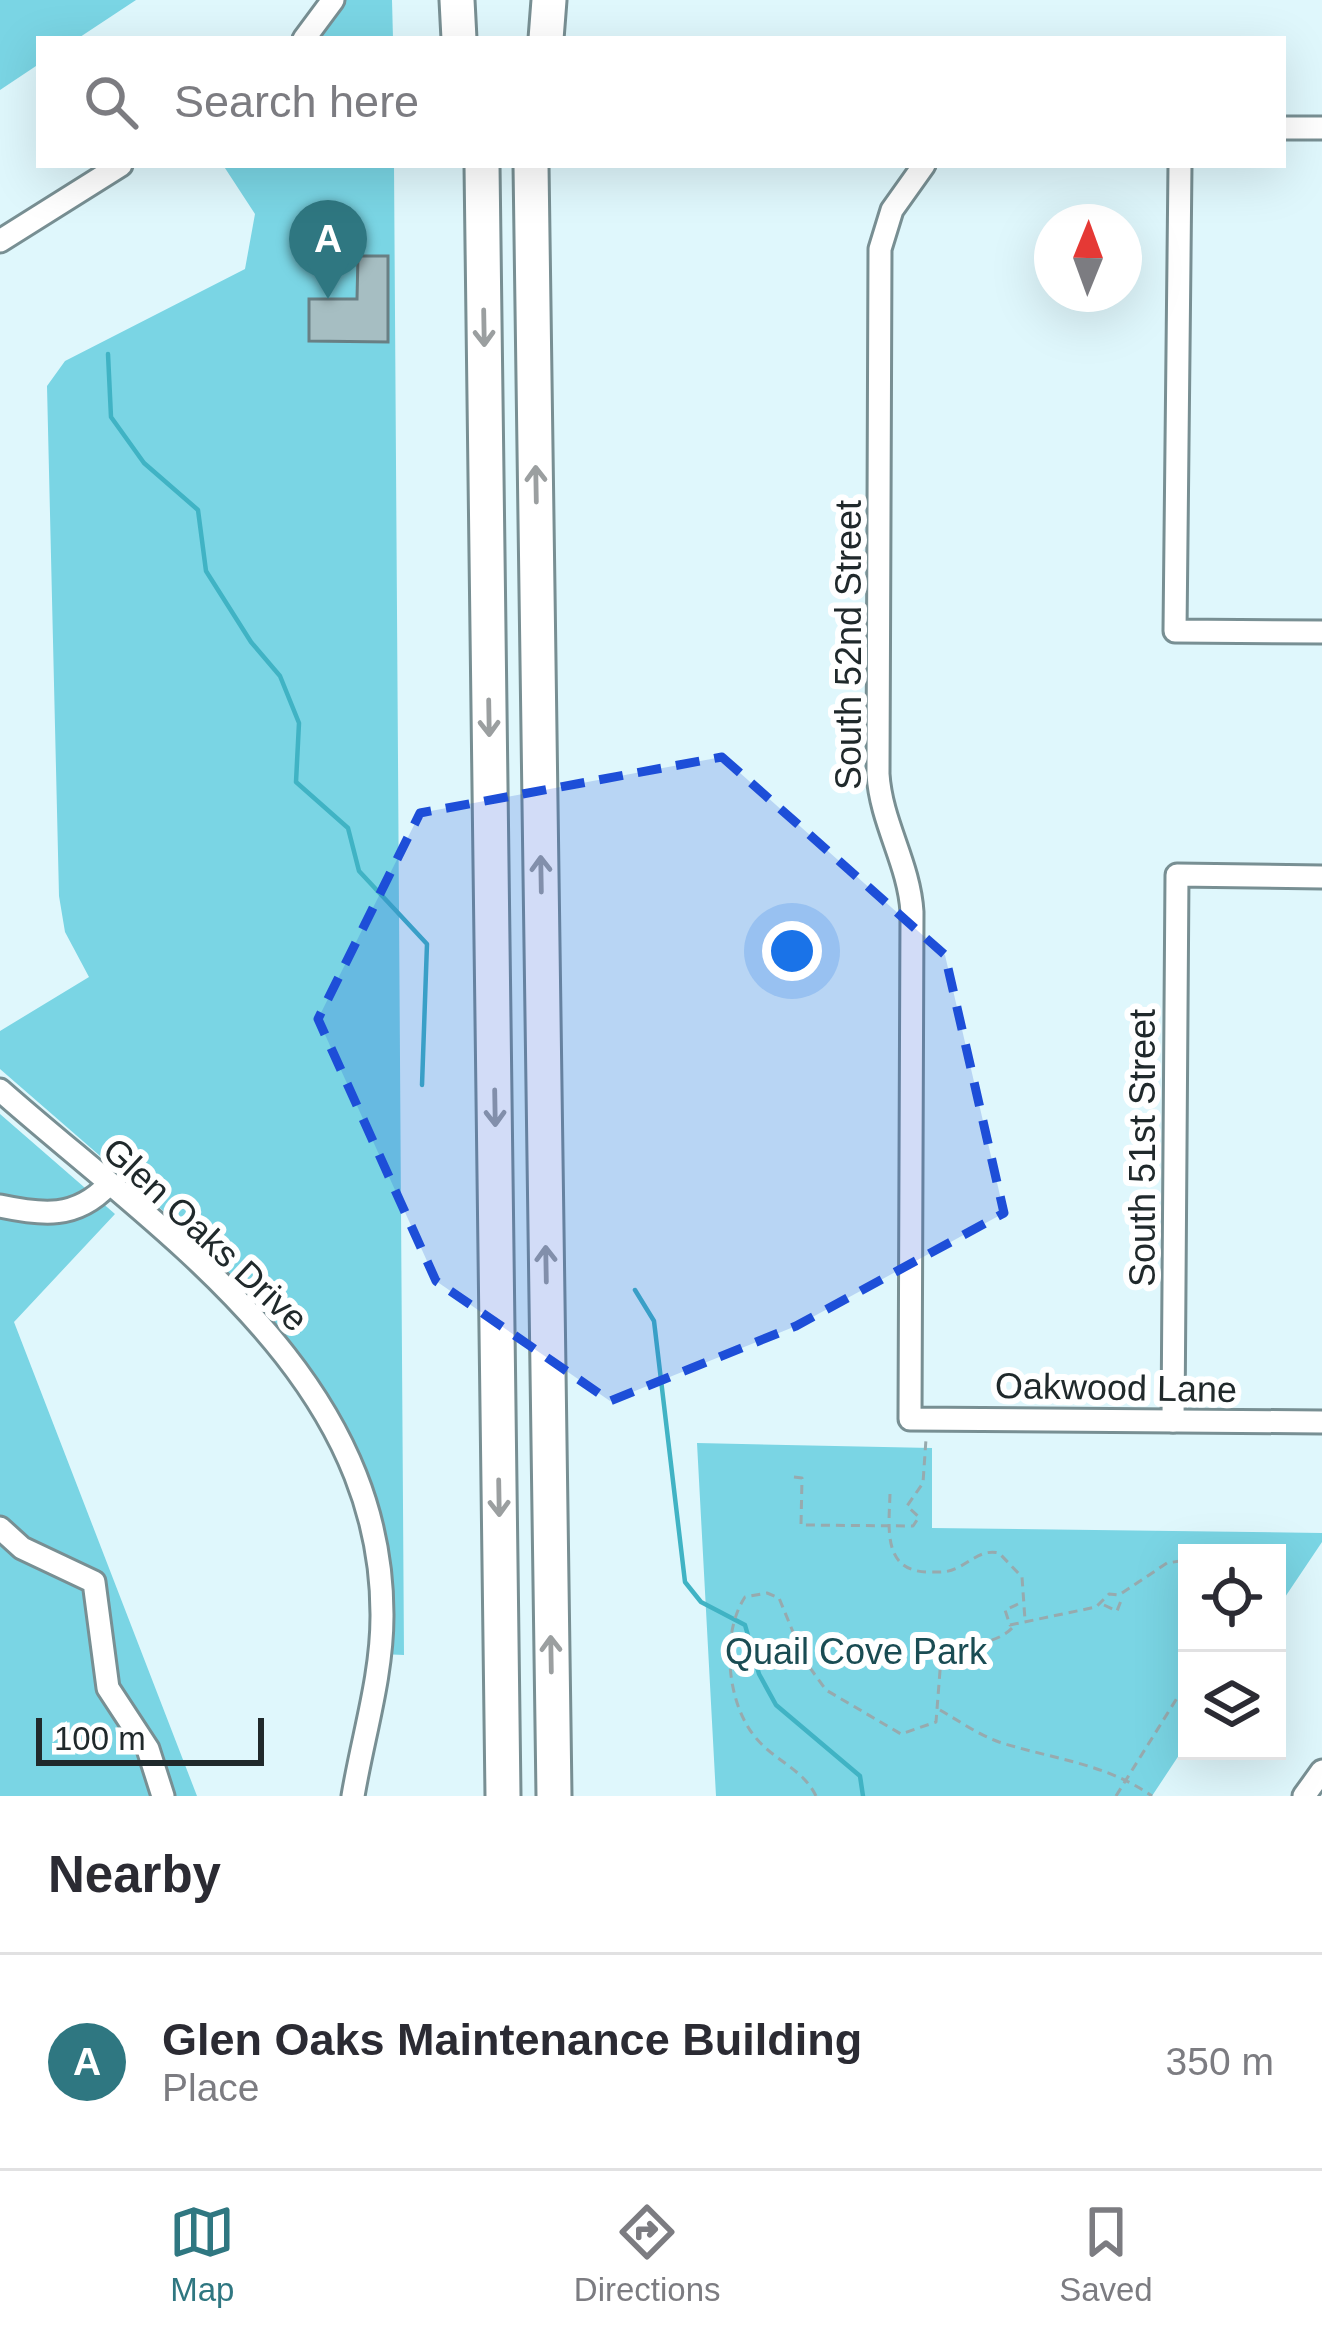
<!DOCTYPE html>
<style>
:root{--surface:#fff;--page:#f7f7f7;--text:#2b2b33;--muted:#7c7c81;--line:#e1e1e2;--accent:#2f7781}
body{margin:0;font-family:Helvetica,sans-serif;background:var(--page);color:var(--text)}
.controls{position:absolute;right:36px;bottom:36px;display:grid;overflow:hidden;border-radius:0px;box-shadow:0 12px 48px #0002}
.controls button{width:108px;height:108px;display:grid;place-items:center;padding:0;border:0;border-bottom:3px solid var(--line);background:var(--surface);color:var(--text);font:60px sans-serif}
.compass{position:absolute;left:1034px;top:204px;width:108px;height:108px;border-radius:50%;background:var(--surface);box-shadow:0 12px 48px #0002;rotate:1deg}
.scale{position:absolute;left:36px;bottom:30px;width:228px;box-sizing:border-box;padding-left:12px;border:6px solid #20292b;border-top:0;font-size:33px;line-height:42px;white-space:nowrap;color:#20292b;-webkit-text-stroke:9px #fff;paint-order:stroke}
.you{position:absolute;left:792px;top:951px;width:42px;height:42px;margin:-30px;border:9px solid #fff;border-radius:50%;background:#1a73e8;box-shadow:0 0 0 18px #1a73e833}
.badge{display:grid;place-items:center;width:78px;height:78px;border-radius:50%;background:var(--accent);color:#fff;font-size:39px;font-weight:700}
.pin{position:absolute;translate:-50% -99px;filter:drop-shadow(0 3px 6px #0008)}
.pin::after{content:'';position:absolute;top:63px;width:42px;height:36px;background:inherit;clip-path:polygon(0 0,100% 0,50% 100%)}
.list{margin:0;padding:0;list-style:none}
h2{display:flex;justify-content:space-between;align-items:center;height:156px;margin:0;padding:0 48px;font-size:51px}
h2 small{font-size:39px;font-weight:400;color:var(--muted)}
.list li{display:grid;grid-template-columns:78px 1fr auto;gap:36px;align-items:center;box-sizing:border-box;height:216px;padding:0 48px;border-top:3px solid var(--line)}
.list b{display:block;font-size:45px;white-space:nowrap}
.list p{margin:0;font-size:39px;white-space:nowrap;color:var(--muted)}
.list em{font-size:39px;font-style:normal;color:var(--muted)}
.icon{flex:none;width:66px;height:66px;fill:none;stroke:currentColor;stroke-width:2;stroke-linecap:round;stroke-linejoin:round}
.map{position:relative;flex:none;width:1322px;height:1796px;overflow:hidden}
.search{position:absolute;background:var(--surface);box-shadow:0 12px 48px #0002;left:36px;right:36px;top:36px;height:132px;display:flex;align-items:center;gap:30px;box-sizing:border-box;padding:0 42px;border-radius:0px;color:var(--muted);font-size:45px}
.sheet{height:372px;background:var(--surface)}
nav{display:flex;justify-content:space-around;align-items:center;box-sizing:border-box;height:168px;border-top:3px solid var(--line);background:var(--surface);font-size:33px;color:var(--muted)}
nav a{display:grid;justify-items:center;gap:6px}
nav .on{color:var(--accent)}
.map>svg:first-child{display:block}
</style>
<div class="map">
<svg width="1322" height="1796" viewBox="0 0 1322 1796">
<rect width="100%" height="100%" fill="#dff7fc"/>
<!-- green -->
<g fill="#7ad5e4">
<path d="M0 0H136L77 39H39V64L0 90Z"/>
<path d="M333 0H392L393 39H304Z"/>
<path d="M223 165H394L404 1655 381 1654 352 1461 217 1281 221 1261 0 1069V1031L89 977 65 932 59 896 47 386 65 361 245 269 255 214Z"/>
<path d="M0 1114 115 1214 14 1322 197 1796H0Z"/>
<path d="M697 1443 932 1448V1528L1322 1533V1542L1277 1609V1553H1187V1743L1152 1796H716Z"/>
</g>
<g fill="none" stroke-linecap="round" stroke-linejoin="round">
<!-- stream -->
<g stroke="#40b3c4" stroke-width="4.5">
<path d="M108 354 111 417 144 463 198 510 206 571 251 642 280 676 299 723 296 782 348 828 359 871 427 944 422 1085"/>
<path d="M635 1290 654 1321 685 1582 701 1602 745 1625 759 1674 776 1705 860 1776 863 1796"/>
</g>
</g>
<!-- building -->
<path fill="#a6bec2" stroke="#697f83" stroke-width="3" d="M358 256H388V342L309 341V299H357Z"/>
<g fill="none" stroke-linecap="round" stroke-linejoin="round">
<defs>
<g id="minor">
<path d="M304 39 333 0"/>
<path d="M1283 128H1322"/>
<path d="M924 165 892 210 880 249 878 774C881 823 909 863 912 912L910 1419 1322 1422"/>
<path d="M1180 165 1175 631 1322 632"/>
<path d="M0 241 121 165"/>
<path d="M0 1090C163 1234 383 1375 382 1616 382 1677 363 1736 353 1796"/>
<path d="M0 1206C42 1215 76 1219 108 1185"/>
<path d="M1173 1421 1177 875 1322 877"/>
<path d="M0 1528 22 1548 94 1582 108 1688 148 1749 163 1796"/>
<path d="M1304 1796 1322 1771"/>
</g>
<g id="highway">
<path d="M457 0 459 39"/>
<path d="M546 39 549 0"/>
<path d="M482 165 503 1796"/>
<path d="M531 165 554 1796"/>
</g>
</defs>
<!-- minor casing -->
<use href="#minor" stroke="#788f93" stroke-width="27"/>
<!-- highway casing -->
<use href="#highway" stroke="#788f93" stroke-width="39"/>
<!-- path -->
<g stroke="#97aaae" stroke-width="3" stroke-dasharray="9 6" stroke-linecap="butt">
<path d="M794 1477 802 1478 801 1525 913 1526 919 1517 907 1506 923 1483 926 1439"/>
<path d="M890 1494C889 1528 882 1572 929 1572 939 1572 947 1573 957 1568 972 1561 982 1549 999 1553L1022 1577 1025 1620"/>
<path d="M1221 1553H1235"/>
<path d="M1018 1604 1005 1610 1010 1625 1096 1607 1109 1594 1119 1595 1167 1563 1187 1560"/>
<path d="M1104 1605 1117 1611 1122 1598"/>
<path d="M940 1710C959 1721 979 1735 999 1742 1052 1759 1105 1763 1152 1796"/>
<path d="M816 1796C803 1769 775 1761 756 1738 726 1703 721 1633 745 1597L767 1593 779 1598 805 1661 826 1690 901 1734 936 1722 941 1658C964 1640 995 1648 1014 1626"/>
<path d="M1116 1796 1187 1682"/>
</g>
<!-- minor -->
<use href="#minor" stroke="#fff" stroke-width="21"/>
<!-- highway -->
<use href="#highway" stroke="#fff" stroke-width="33"/>
</g>
<!-- one-way arrows -->
<defs><path id="oneway-shaft" d="M-6 0H5M1.5-3L5.5 0L1.5 3" fill="none" stroke-width="1.6" stroke-linecap="round" stroke-linejoin="round" transform="scale(3)"/></defs>
<g stroke="#9b9fa0">
<use href="#oneway-shaft" transform="translate(484 328) rotate(89)"/>
<use href="#oneway-shaft" transform="translate(536 484) rotate(-91)"/>
<use href="#oneway-shaft" transform="translate(489 718) rotate(89)"/>
<use href="#oneway-shaft" transform="translate(541 874) rotate(-91)"/>
<use href="#oneway-shaft" transform="translate(495 1108) rotate(89)"/>
<use href="#oneway-shaft" transform="translate(546 1264) rotate(-91)"/>
<use href="#oneway-shaft" transform="translate(499 1498) rotate(89)"/>
<use href="#oneway-shaft" transform="translate(551 1654) rotate(-91)"/>
</g>
<!-- marked area -->
<path fill="#1d4ed8" fill-opacity="0.2" stroke="#1d4ed8" stroke-width="9" stroke-dasharray="24 15" stroke-linejoin="round" d="M722 757 945 955 1004 1213 796 1326 610 1401 436 1281 318 1019 420 813Z"/>
<g text-anchor="middle" stroke-width="12" stroke-linejoin="round" paint-order="stroke">
<!-- street labels -->
<g font-size="36" fill="#20292b" stroke="#fff">
<text transform="translate(848 645) rotate(-90)" y="13">South 52nd Street</text>
<text transform="translate(1142 1148) rotate(-90)" y="13">South 51st Street</text>
<text transform="translate(206 1234) rotate(43)" y="13">Glen Oaks Drive</text>
<text transform="translate(1116 1387) rotate(1)" y="13">Oakwood Lane</text>
</g>
<!-- park labels -->
<g font-size="36" fill="#1a4c53" stroke="#fff">
<text x="856" y="1664">Quail Cove Park</text>
</g>
</g>
</svg>
<div class="controls">
<button><svg class="icon" aria-label="locate" viewBox="0 0 24 24"><circle cx="12" cy="12" r="6"/><path d="M12 2v4M12 18v4M2 12h4M18 12h4"/></svg></button>
<button><svg class="icon" aria-label="layers" viewBox="0 0 24 24"><path d="M12 4l9 5-9 5-9-5zM3 14l9 5 9-5"/></svg></button>
</div>
<svg class="compass" viewBox="-18 -18 36 36"><path d="M0-13l5 13h-10z" fill="#e53935"/><path d="M0 13l5-13h-10z" fill="#7c7c81"/></svg>
<div class="scale">100 m</div>
<div class="you"></div>
<div class="pin badge" style="left:328px;top:299px">A</div>
<div class="search"><svg class="icon" aria-label="search" viewBox="0 0 24 24"><circle cx="10" cy="10" r="6"/><path d="M15 15l6 6"/></svg>Search here</div>
</div>
<section class="sheet">
<h2>Nearby<small></small></h2>
<ul class="list">
<li><span class="badge">A</span><div><b>Glen Oaks Maintenance Building</b><p>Place</p></div><em>350 m</em></li>
</ul>
</section>
<nav>
<a class="on"><svg class="icon" aria-label="map" viewBox="0 0 24 24"><path d="M3 6l6-2 6 2 6-2v14l-6 2-6-2-6 2zM9 4v14M15 6v14"/></svg>Map</a>
<a><svg class="icon" aria-label="directions" viewBox="0 0 24 24"><path d="M12 3l9 9-9 9-9-9zM9 14v-3h6M13 9l2 2-2 2"/></svg>Directions</a>
<a><svg class="icon" aria-label="saved" viewBox="0 0 24 24"><path d="M7 4h10v16l-5-4-5 4z"/></svg>Saved</a>
</nav>
